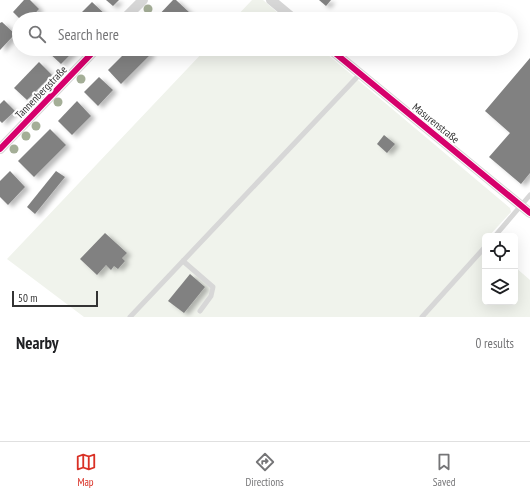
<!DOCTYPE html>
<meta charset="utf-8">
<style>
:root{--surface:#fff;--page:#f6f6f6;--text:#202124;--muted:#757577;--line:#e0e0e0;--accent:#d93025}
body{margin:0;font-family:"PT Sans Narrow",sans-serif;background:var(--page);color:var(--text)}
.controls{position:absolute;right:12px;bottom:12px;display:grid;overflow:hidden;border-radius:6px;box-shadow:0 4px 16px #0002}
.controls button{width:36px;height:36px;display:grid;place-items:center;padding:0;border:0;border-bottom:1px solid var(--line);background:var(--surface);color:var(--text);font:20px sans-serif}
.scale{position:absolute;left:12px;bottom:10px;width:86px;box-sizing:border-box;padding-left:4px;border:2px solid #333;border-top:0;font-size:11px;line-height:14px;white-space:nowrap;color:#333;-webkit-text-stroke:3px #fff;paint-order:stroke}
.list{margin:0;padding:0;list-style:none}
h2{display:flex;justify-content:space-between;align-items:center;height:52px;margin:0;padding:0 16px;font-size:17px}
h2 small{font-size:13px;font-weight:400;color:var(--muted)}
.icon{flex:none;width:22px;height:22px;fill:none;stroke:currentColor;stroke-width:2;stroke-linecap:round;stroke-linejoin:round}
.map{position:relative;flex:none;width:530px;height:317px;overflow:hidden}
.search{position:absolute;background:var(--surface);box-shadow:0 4px 16px #0002;left:12px;right:12px;top:12px;height:44px;display:flex;align-items:center;gap:10px;box-sizing:border-box;padding:0 14px;border-radius:22px;color:var(--muted);font-size:15px}
.sheet{height:124px;background:var(--surface)}
nav{display:flex;justify-content:space-around;align-items:center;box-sizing:border-box;height:56px;border-top:1px solid var(--line);background:var(--surface);font-size:11px;color:var(--muted)}
nav a{display:grid;justify-items:center;gap:2px}
nav .on{color:var(--accent)}
.map>svg:first-child{display:block}
</style>
<div class="map">
<svg width="530" height="317" viewBox="0 0 530 317">
<defs>
<filter id="shadow"><feDropShadow dx="4.5" dy="2.5" stdDeviation="2" flood-color="#0004"/></filter>
</defs>
<rect width="100%" height="100%" fill="#fff"/>
<!-- green -->
<g fill="#f0f3ec">
<path d="M252 0H263L285 19H234Z"/>
<path d="M206 49H321L510 208 511 212 489 236H485V302H515V267L530 280V317H84L7 259Z"/>
</g>
<!-- building -->
<g fill="#818181" filter="url(#shadow)">
<path d="M24 0H30L39 9 30 19H20L13 12Z"/>
<path d="M106 0H119L113 6Z"/>
<path d="M173 0H176L190 13 185 19H155Z"/>
<path d="M319 0H331L326 6Z"/>
<path d="M92 2 107 16 104 19H80L82 17 80 14Z"/>
<path d="M2 22 15 34 0 50V23Z"/>
<path d="M49 49H76L61 64 47 51Z"/>
<path d="M129 49H146L151 54 121 84 108 70Z"/>
<path d="M530 58V173L521 184 489 157 510 133 485 111Z"/>
<path d="M39 62 52 75 27 100 14 88Z"/>
<path d="M99 77 113 90 98 106 84 92Z"/>
<path d="M4 100 15 111 2 123 0 121V104Z"/>
<path d="M77 101 91 116 72 135 58 121Z"/>
<path d="M50 129 66 145 34 177 18 161Z"/>
<path d="M384 135 395 144 387 153 377 144Z"/>
<path d="M10 171 25 187 8 205 0 197V181Z"/>
<path d="M56 171 65 177 35 214 27 207Z"/>
<path d="M105 233 127 253 122 258 125 261 118 269 114 266 111 270 106 265 97 275 80 259Z"/>
<path d="M190 274 205 287 184 313 168 301Z"/>
</g>
<g fill="none" stroke-linecap="round" stroke-linejoin="round">
<!-- service -->
<g stroke="#d7d7d7" stroke-width="5">
<path d="M495 236 530 195"/>
<path d="M183 261 213 287 211 296 200 311"/>
<path d="M130 317 360 74"/>
<path d="M422 317 485 247"/>
</g>
<!-- minor -->
<g stroke="#d7d7d7" stroke-width="10">
<path d="M271 0 294 19"/>
<path d="M124 19 143 0"/>
<path d="M330 49 530 213"/>
<path d="M0 149 96 49"/>
</g>
<defs>
<g id="cycleway">
<path d="M330 49 530 213"/>
<path d="M0 149 96 49"/>
</g>
</defs>
<!-- cycleway casing -->
<use href="#cycleway" stroke="#fff" stroke-width="8"/>
<!-- cycleway -->
<use href="#cycleway" stroke="#d6006c" stroke-width="6"/>
</g>
<!-- trees -->
<g fill="#a4ae97">
<circle cx="148" cy="9" r="4.5"/>
<circle cx="81" cy="79" r="4.5"/>
<circle cx="58" cy="102" r="4.5"/>
<circle cx="36" cy="126" r="4.5"/>
<circle cx="26" cy="136" r="4.5"/>
<circle cx="14" cy="149" r="4.5"/>
</g>
<g text-anchor="middle" stroke-width="4" stroke-linejoin="round" paint-order="stroke">
<!-- street labels -->
<g font-size="11" fill="#333" stroke="#fff">
<text transform="translate(41 92) rotate(-46)" y="4">Tannenbergstraße</text>
<text transform="translate(436 123) rotate(39)" y="4">Masurenstraße</text>
</g>
</g>
</svg>
<div class="controls">
<button><svg class="icon" aria-label="locate" viewBox="0 0 24 24"><circle cx="12" cy="12" r="6"/><path d="M12 2v4M12 18v4M2 12h4M18 12h4"/></svg></button>
<button><svg class="icon" aria-label="layers" viewBox="0 0 24 24"><path d="M12 4l9 5-9 5-9-5zM3 14l9 5 9-5"/></svg></button>
</div>
<div class="scale">50 m</div>
<div class="search"><svg class="icon" aria-label="search" viewBox="0 0 24 24"><circle cx="10" cy="10" r="6"/><path d="M15 15l6 6"/></svg>Search here</div>
</div>
<section class="sheet">
<h2>Nearby<small>0 results</small></h2>
<ul class="list">
</ul>
</section>
<nav>
<a class="on"><svg class="icon" aria-label="map" viewBox="0 0 24 24"><path d="M3 6l6-2 6 2 6-2v14l-6 2-6-2-6 2zM9 4v14M15 6v14"/></svg>Map</a>
<a><svg class="icon" aria-label="directions" viewBox="0 0 24 24"><path d="M12 3l9 9-9 9-9-9zM9 14v-3h6M13 9l2 2-2 2"/></svg>Directions</a>
<a><svg class="icon" aria-label="saved" viewBox="0 0 24 24"><path d="M7 4h10v16l-5-4-5 4z"/></svg>Saved</a>
</nav>
